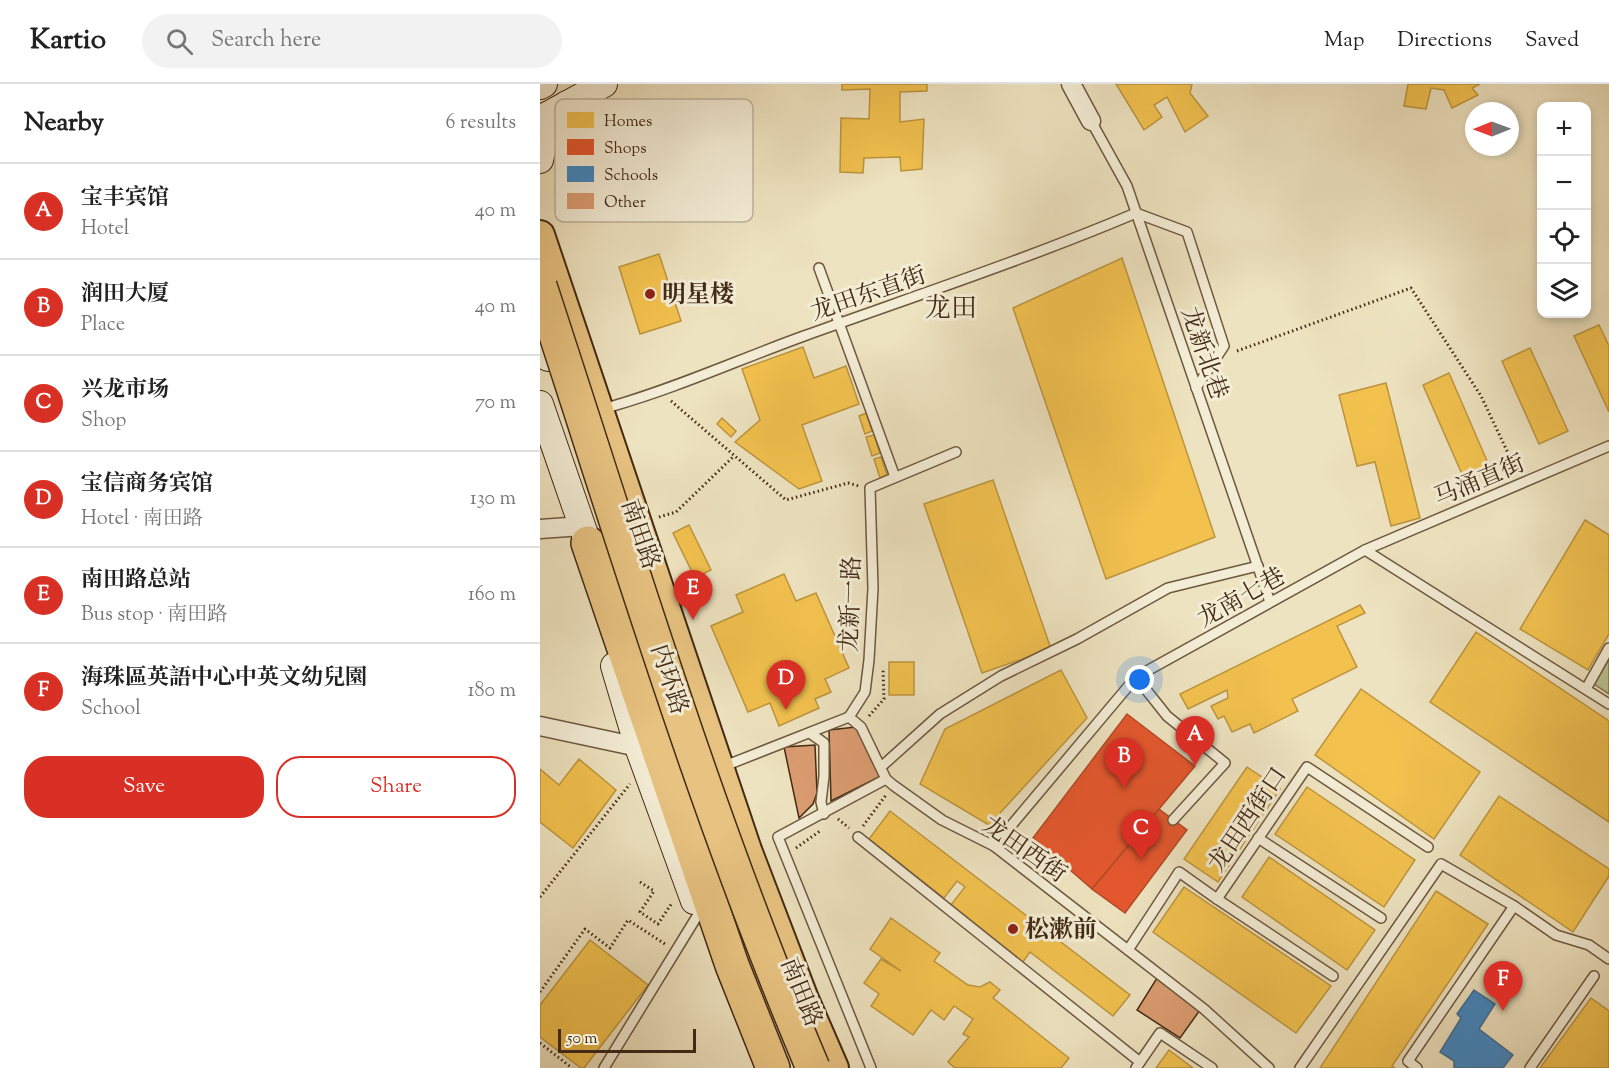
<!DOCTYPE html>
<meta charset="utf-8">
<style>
:root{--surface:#fff;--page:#f2f2f2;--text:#222;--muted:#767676;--line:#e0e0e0;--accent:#d93025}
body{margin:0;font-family:"Sorts Mill Goudy","Noto Serif SC",serif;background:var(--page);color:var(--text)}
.controls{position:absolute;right:18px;top:18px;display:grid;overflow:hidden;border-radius:12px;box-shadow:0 3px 9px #0003}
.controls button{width:54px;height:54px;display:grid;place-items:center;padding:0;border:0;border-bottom:2px solid var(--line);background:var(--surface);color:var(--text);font:30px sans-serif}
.compass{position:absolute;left:925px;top:18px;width:54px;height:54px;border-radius:50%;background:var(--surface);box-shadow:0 3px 9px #0003;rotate:269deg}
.scale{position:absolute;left:18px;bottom:15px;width:138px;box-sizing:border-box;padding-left:6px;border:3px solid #422a14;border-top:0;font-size:16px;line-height:21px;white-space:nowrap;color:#422a14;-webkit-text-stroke:4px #f4edd6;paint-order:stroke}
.you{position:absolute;left:600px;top:596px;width:21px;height:21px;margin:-15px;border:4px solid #fff;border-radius:50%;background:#1a73e8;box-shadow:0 0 0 9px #1a73e833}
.badge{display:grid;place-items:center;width:39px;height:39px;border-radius:50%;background:var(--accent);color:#fff;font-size:20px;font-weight:700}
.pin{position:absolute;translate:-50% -50px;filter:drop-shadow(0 2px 3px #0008)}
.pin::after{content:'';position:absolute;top:32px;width:21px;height:18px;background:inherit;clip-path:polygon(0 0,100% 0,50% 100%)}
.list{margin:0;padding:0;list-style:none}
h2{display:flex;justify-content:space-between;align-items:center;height:78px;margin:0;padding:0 24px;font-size:26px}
h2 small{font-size:20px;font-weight:400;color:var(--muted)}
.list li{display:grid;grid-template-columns:39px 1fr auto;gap:18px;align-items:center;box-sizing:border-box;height:96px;padding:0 24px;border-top:2px solid var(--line)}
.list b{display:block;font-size:22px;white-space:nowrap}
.list p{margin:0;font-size:20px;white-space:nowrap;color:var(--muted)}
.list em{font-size:20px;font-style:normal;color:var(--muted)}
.actions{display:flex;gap:12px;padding:18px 24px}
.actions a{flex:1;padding:14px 0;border:2px solid var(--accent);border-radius:24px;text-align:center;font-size:21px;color:var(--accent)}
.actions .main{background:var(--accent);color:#fff}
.icon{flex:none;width:33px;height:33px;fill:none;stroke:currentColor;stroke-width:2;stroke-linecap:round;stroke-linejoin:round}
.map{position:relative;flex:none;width:1069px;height:984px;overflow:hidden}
header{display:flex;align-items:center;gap:36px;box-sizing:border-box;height:84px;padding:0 30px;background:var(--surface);border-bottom:2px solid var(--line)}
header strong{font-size:28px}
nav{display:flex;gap:33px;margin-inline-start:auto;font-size:21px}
.search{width:420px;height:54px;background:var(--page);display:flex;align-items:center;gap:15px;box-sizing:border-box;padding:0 21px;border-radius:33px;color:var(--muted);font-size:22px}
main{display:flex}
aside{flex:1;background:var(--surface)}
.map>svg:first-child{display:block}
</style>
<header>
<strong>Kartio</strong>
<div class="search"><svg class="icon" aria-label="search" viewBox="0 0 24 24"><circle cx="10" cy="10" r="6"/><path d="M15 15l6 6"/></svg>Search here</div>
<nav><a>Map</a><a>Directions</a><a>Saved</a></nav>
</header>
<main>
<aside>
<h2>Nearby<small>6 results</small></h2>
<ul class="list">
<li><span class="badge">A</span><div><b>宝丰宾馆</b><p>Hotel</p></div><em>40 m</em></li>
<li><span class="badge">B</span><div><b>润田大厦</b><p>Place</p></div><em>40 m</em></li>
<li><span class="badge">C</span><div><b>兴龙市场</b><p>Shop</p></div><em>70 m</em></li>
<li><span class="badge">D</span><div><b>宝信商务宾馆</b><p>Hotel · 南田路</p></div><em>130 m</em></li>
<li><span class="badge">E</span><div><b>南田路总站</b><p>Bus stop · 南田路</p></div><em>160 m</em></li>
<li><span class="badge">F</span><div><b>海珠區英語中心中英文幼兒園</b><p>School</p></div><em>180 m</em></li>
</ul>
<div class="actions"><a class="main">Save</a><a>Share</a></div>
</aside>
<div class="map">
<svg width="1069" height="984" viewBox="0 0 1069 984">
<rect width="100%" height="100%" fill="#eee3c0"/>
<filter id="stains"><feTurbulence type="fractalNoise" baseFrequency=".00333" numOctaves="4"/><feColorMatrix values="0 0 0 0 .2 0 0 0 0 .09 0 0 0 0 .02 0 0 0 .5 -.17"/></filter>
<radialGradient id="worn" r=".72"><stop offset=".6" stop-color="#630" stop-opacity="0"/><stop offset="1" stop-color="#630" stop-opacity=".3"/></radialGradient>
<!-- green -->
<path fill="#b9c392" stroke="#7e7653" stroke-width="1.5" d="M1069 575V610L1054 600Z"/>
<!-- homes -->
<g fill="#f2c14e" stroke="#bd943d" stroke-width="1.5">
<path d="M302 0H387V7L360 8V38L384 35 382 85 361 87 360 73 324 74 323 89 300 88 301 34 329 35 330 5 302 6Z"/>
<path d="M576 0H652L650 9 668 32 645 48 627 13 614 21 622 33 604 46Z"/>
<path d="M868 0H940L932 4 938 11 912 24 904 6 891 4 886 25 864 22Z"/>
<path d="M119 170 141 237 100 250 79 183Z"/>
<path d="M582 174 675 453 566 495 473 224Z"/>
<path d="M1059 241 1069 262V328L1034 252Z"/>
<path d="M263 263 274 294 306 282 319 320 262 341 282 397 259 405 195 358 220 336 202 285Z"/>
<path d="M990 264 1028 347 999 360 962 277Z"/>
<path d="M909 289 951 386 925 397 883 301Z"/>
<path d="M846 299 880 434 851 442 835 378 817 382 799 311Z"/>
<path d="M326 329 332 347 325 350 319 332Z"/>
<path d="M182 334 196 347 191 353 177 340Z"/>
<path d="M334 351 340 369 332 372 326 353Z"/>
<path d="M341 373 347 391 340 394 334 375Z"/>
<path d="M453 396 511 565 442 589 384 420Z"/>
<path d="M1045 436 1069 451V550L1048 586 980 545Z"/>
<path d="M149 441 171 486 155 494 133 449Z"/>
<path d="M244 490 256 517 276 509 309 584 285 595 291 608 275 615 279 624 239 642 230 619 208 628 171 542 203 528 196 511Z"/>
<path d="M820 521 825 529 797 542 817 583 752 615 758 627 714 649 710 640 692 648 684 632 678 635 671 622 688 614 687 606 648 625 640 610Z"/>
<path d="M936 548 1069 637V738L890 618Z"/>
<rect x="349" y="578" width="25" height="33"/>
<path d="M521 586 547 634 449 741 380 700 405 645Z"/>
<path d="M821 605 940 688 894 755 775 671Z"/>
<path d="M39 675 76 706 33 764 0 738V685L19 701Z"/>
<path d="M707 683 740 705 678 798 644 775Z"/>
<path d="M767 703 875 776 844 823 735 750Z"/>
<path d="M959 712 1069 785V792L1033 848 920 771Z"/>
<path d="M350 727 590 911 573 932 490 868 483 878 410 822 425 803 417 797 404 814 329 755Z"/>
<path d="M729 773 835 846 807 886 702 813Z"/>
<path d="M644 803 791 902 756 949 613 848Z"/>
<path d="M896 807 948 840 852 982 855 984H780Z"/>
<path d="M351 834 400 869 394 877 428 901 440 903 450 898 460 906 453 914 529 974 521 984H415L408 978 429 953 423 950 433 935 414 922 404 936 391 926 373 951 331 922 339 910 324 899 341 875 361 887 330 865Z"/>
<path d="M50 856 108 901 44 984H41L0 953V921Z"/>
<path d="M1051 914 1069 927V984H1000Z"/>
<path d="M629 966 653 984H616Z"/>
</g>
<!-- shops -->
<g fill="#e4572e" stroke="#b34a26" stroke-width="1.5">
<path d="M587 630 655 682 552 805 493 754Z"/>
<path d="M619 725 647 746 585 829 552 805Z"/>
</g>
<!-- schools -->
<path fill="#3f88c5" stroke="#406c90" stroke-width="1.5" d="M934 906 955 920 939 945 973 971 963 984H914V977L900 968 921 934 917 930Z"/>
<!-- building -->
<g fill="#db9c70" stroke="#422a14" stroke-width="1.5">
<path d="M316 643 341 692 291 717 289 646Z"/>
<path d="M275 661 277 709 273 720 259 734 244 663Z"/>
<path d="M617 894 660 926 640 954 597 926Z"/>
</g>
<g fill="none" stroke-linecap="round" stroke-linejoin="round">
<defs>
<g id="lane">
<path d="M551 37 587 102 730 518"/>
<path d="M279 184 355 393"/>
<path d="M73 322C139 303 200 275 264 252 375 212 487 175 596 129L647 148 684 262 656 304"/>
<path d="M825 466 1069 620"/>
<path d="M596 593 627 632 685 679 633 736"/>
<path d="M1046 605 1069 564"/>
<path d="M309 633 325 608 329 576 333 504 330 404 416 368"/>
<path d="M270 649 284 659V692L281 718 284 730"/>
<path d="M182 683 309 633 321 643 346 695 353 701 402 736 454 762 664 925 729 984"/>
<path d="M341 683 400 630 461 592 537 555 628 504 718 482"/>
<path d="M318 753 600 978"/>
<path d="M718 754 841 834"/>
<path d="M454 762 596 593 825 466 1069 362"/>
<path d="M677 815 793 892"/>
<path d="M588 866 639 788 677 815 767 683 888 763"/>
<path d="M64 984 159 829"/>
<path d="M331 984 238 753 346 695"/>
<path d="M596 984 620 949 672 984"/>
<path d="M760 984 901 780 974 822"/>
<path d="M877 984 868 977 974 822 1016 851 1049 861 1069 875"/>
<path d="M990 984 1054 892"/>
</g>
<g id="street">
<path d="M531 0 551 37"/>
<path d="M0 445 42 442"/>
<path d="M0 642 98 663"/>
</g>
<g id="secondary">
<path d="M0 2 4 0"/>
<path d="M0 35 64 0"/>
<path d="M0 76 4 58 27 20"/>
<path d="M0 266 8 274"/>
<path d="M0 320 48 459 51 476"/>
<path d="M74 582 98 663 154 817"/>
</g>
<path id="primary" d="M0 151 207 766 264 915 294 984"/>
<path id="highway" d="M48 459 192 881 233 984"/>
</defs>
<!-- lane casing -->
<use href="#lane" stroke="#6d583f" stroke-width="12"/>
<!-- street casing -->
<use href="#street" stroke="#6d583f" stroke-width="21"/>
<!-- secondary casing -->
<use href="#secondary" stroke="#422a14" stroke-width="28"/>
<!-- primary casing -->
<use href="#primary" stroke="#422a14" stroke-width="32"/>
<!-- highway casing -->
<use href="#highway" stroke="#422a14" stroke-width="36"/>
<!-- path -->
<g stroke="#422a14" stroke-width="3" stroke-dasharray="1.5 3" stroke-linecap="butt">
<path d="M697 267 871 204 941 312 977 388"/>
<path d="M131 317 246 416 308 399 319 402"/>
<path d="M119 433 136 428 194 372"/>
<path d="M329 632 344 615 343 584"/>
<path d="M298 735 309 744"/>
<path d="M323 742 346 711"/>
<path d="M256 764 280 747"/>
<path d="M100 798 114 807 100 828 118 840 132 819"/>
<path d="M0 813 90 700"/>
<path d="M0 908 45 845 70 864 88 836 125 860"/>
<path d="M0 959 32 984"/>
</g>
<!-- lane -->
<use href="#lane" stroke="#f4edd6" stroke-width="9"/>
<!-- street -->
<use href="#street" stroke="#f4edd6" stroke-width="18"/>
<!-- secondary -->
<use href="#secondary" stroke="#f4edd6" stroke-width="26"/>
<!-- primary -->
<use href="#primary" stroke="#e7c280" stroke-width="28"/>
<!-- highway -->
<use href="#highway" stroke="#e7c280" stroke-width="33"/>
<defs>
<path id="highway-bridge" d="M0 202C86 464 165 730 273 984"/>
</defs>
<!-- highway-bridge casing -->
<use href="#highway-bridge" stroke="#422a14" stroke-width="36" stroke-linecap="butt"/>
<!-- highway-bridge -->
<use href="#highway-bridge" stroke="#e7c280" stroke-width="33"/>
</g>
<!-- markers -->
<g fill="#8f2418" stroke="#f4edd6" stroke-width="2">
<circle cx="110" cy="210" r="6"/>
<circle cx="473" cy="845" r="6"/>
</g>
<g text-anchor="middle" stroke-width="6" stroke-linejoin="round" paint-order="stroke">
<!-- street labels -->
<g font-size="24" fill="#422a14" stroke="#f4edd6">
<text transform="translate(328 209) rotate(-19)" y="8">龙田东直街</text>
<text transform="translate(665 269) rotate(71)" y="8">龙新北巷</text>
<text transform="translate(939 396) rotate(-23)" y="8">马涌直街</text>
<text transform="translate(101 450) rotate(71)" y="8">南田路</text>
<text transform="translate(701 513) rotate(-29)" y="8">龙南七巷</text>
<text transform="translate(310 520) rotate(-88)" y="8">龙新一路</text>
<text transform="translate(130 595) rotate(72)" y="8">内环路</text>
<text transform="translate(707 735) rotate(-56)" y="8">龙田西街口</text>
<text transform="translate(485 765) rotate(35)" y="8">龙田西街</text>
<text transform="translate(262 908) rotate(68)" y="8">南田路</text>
</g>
<!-- poi labels -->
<g font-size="24" font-weight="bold" fill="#422a14" stroke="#f4edd6" text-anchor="start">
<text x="122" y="218">明星楼</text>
<text x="485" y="853">松漱前</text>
</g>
<!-- neighbourhood labels -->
<g font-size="26" fill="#422a14" stroke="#f4edd6">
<text x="411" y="232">龙田</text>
</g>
</g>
<!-- legend -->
<rect x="15" y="15" width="198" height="123" rx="9" fill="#f4edd6" stroke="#bfb29c" stroke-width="1.5"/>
<rect x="27" y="28" width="27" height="16" fill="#f2c14e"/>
<rect x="27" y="55" width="27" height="16" fill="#e4572e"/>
<rect x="27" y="82" width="27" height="16" fill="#3f88c5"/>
<rect x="27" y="109" width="27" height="16" fill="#db9c70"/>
<g font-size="16" fill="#422a14">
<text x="64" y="42">Homes</text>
<text x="64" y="69">Shops</text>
<text x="64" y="96">Schools</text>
<text x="64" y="123">Other</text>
</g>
<rect width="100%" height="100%" filter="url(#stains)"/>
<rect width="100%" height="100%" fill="url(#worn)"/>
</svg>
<div class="controls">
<button>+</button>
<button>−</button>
<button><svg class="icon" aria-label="locate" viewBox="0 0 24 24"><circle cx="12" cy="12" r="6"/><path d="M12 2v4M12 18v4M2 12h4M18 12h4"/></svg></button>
<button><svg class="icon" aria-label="layers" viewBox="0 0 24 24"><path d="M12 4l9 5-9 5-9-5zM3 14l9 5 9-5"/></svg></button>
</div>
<svg class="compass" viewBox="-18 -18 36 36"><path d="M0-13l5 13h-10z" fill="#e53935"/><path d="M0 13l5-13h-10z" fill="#767676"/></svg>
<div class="scale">50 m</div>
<div class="you"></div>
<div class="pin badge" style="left:655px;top:682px">A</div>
<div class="pin badge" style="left:584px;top:704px">B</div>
<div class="pin badge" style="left:601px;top:776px">C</div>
<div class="pin badge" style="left:246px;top:626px">D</div>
<div class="pin badge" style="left:153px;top:536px">E</div>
<div class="pin badge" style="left:963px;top:927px">F</div>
</div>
</main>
